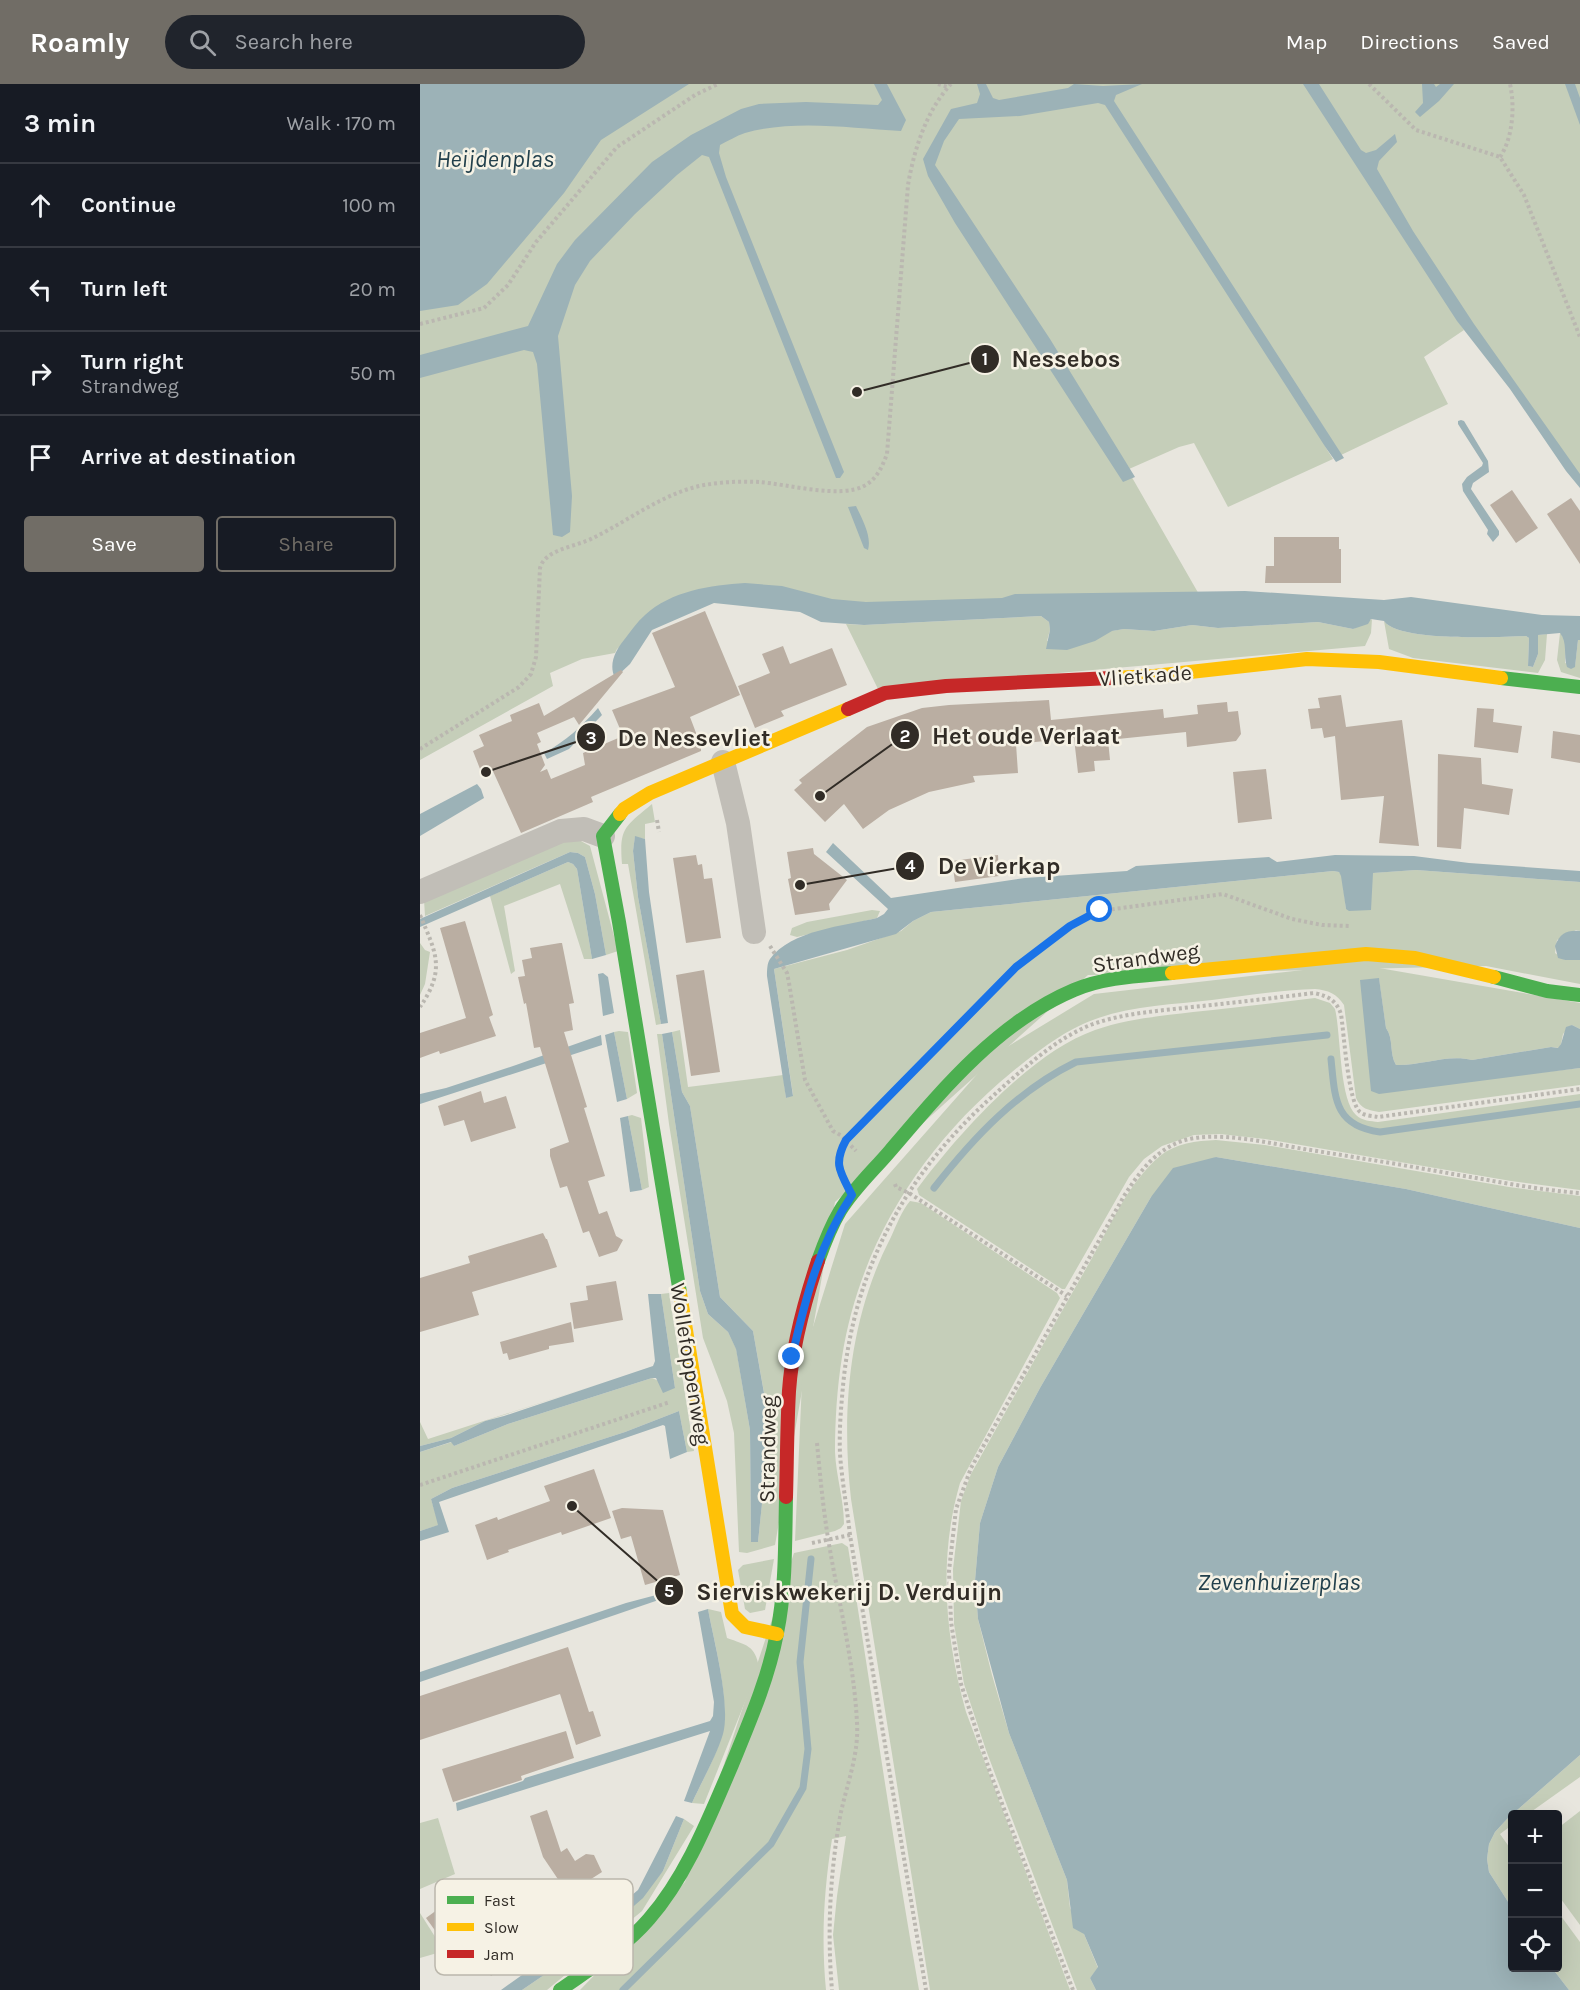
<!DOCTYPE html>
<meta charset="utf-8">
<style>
:root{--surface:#171b24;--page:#20242c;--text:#f1f3f6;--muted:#9ea1a6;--line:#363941;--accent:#716d66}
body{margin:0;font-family:Karla,sans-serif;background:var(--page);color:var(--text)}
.controls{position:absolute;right:18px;bottom:18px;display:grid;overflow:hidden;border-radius:6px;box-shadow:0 6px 24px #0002}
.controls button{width:54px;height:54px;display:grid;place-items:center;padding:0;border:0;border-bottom:2px solid var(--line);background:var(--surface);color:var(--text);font:30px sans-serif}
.stop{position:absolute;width:18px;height:18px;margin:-14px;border:4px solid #1a73e8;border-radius:50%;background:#fff}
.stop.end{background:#1a73e8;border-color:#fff;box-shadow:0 2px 6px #0008}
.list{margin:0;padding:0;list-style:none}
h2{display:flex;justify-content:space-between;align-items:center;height:78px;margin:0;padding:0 24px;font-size:26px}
h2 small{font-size:20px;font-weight:400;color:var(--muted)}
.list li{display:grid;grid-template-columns:39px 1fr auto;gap:18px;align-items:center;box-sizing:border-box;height:84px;padding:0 24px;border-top:2px solid var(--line)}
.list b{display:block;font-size:22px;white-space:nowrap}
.list p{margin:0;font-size:20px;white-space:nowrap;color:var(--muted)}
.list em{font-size:20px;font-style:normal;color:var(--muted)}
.actions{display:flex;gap:12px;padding:18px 24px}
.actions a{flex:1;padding:14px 0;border:2px solid var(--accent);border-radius:6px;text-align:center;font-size:21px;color:var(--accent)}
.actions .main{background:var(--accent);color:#fff}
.icon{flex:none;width:33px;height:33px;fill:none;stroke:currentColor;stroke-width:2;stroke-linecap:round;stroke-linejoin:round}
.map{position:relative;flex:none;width:1160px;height:1906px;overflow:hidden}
header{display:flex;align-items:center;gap:36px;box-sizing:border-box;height:84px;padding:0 30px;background:var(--accent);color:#fff}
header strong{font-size:28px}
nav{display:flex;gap:33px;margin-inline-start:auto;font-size:21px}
.search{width:420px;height:54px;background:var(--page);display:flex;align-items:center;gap:15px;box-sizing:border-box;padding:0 21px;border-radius:33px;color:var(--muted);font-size:22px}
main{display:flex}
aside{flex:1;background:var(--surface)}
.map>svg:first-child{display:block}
</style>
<header>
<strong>Roamly</strong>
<div class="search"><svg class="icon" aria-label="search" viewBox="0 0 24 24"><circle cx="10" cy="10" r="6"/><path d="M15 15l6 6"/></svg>Search here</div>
<nav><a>Map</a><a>Directions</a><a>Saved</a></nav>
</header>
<main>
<aside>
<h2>3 min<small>Walk · 170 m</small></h2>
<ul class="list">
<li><svg class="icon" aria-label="ahead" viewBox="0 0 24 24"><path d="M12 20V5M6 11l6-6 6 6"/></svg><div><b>Continue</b></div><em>100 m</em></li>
<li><svg class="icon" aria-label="left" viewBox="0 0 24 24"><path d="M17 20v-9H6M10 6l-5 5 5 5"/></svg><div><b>Turn left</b></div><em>20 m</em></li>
<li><svg class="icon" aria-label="right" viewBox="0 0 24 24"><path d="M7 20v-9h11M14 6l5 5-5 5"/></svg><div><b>Turn right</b><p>Strandweg</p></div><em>50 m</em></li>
<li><svg class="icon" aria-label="arrive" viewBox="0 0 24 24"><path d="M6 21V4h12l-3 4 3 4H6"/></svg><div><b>Arrive at destination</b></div></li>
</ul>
<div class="actions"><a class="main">Save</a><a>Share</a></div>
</aside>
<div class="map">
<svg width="1160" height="1906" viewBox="0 0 1160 1906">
<rect width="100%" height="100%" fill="#e8e6de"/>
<!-- green -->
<g fill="#c5ceb9">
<path d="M0 0H1160V398L1043 233 1037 236 1044 246 1004 273 1028 320 921 371 880 306 906 364 913 375 808 423 774 359 759 363 709 385 708 382 706 383 784 519 478 529 350 508 258 517 197 565 195 569 162 575 130 589 133 602 0 676Z"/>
<path d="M621 532 629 538 630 546 627 557 704 545 734 547 772 541 798 544 898 538 933 545 952 535 951 549 945 562 458 605 426 540 444 541Z"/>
<path d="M964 537C978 558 1080 553 1106 552L1109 554 1108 582 1113 583 1118 570V551L1127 550 1125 576 1118 589 993 574 969 565Z"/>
<path d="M1140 549 1145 555V579L1155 582 1158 556H1160V594L1141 588 1137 576Z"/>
<path d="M232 720 235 738 225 740V755L215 753 213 767 218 813 241 940 236 941 208 780H202C199 743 205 743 232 720Z"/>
<path d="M159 756 170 762 198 867 186 871 175 810 165 773 158 769 150 768 5 832 4 816 132 759Z"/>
<path d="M148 778 153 780 157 785 172 875H164L140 800 84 822 95 887 91 890 70 812Z"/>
<path d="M996 786 1160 798V847L1156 846 1137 856 1135 869 1145 876H1160V900L1066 882 668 891 415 1118 355 1461 327 1469 319 1468 314 1349 307 1317 283 1254 249 1040 237 950H242L280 1207 288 1230 308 1248 316 1264 330 1346 331 1458H338L350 1342 333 1247 300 1213 270 1022 262 1008 252 948 260 946 268 1003 363 991 366 1014 373 1011 354 885 427 866 481 847 493 837 511 828 913 787 919 788 922 792 926 825 952 789Z"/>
<path d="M452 826 460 827 457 834 377 853 370 851 372 844 387 838Z"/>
<path d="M0 859 5 866 10 868 5 900 0 911Z"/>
<path d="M936 880 1160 919V945L1152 941 1143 950 1141 960 1139 964 1131 963 1052 976C1027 970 1001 982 976 981 969 969 974 955 966 944L959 895 951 1007 1160 984V1001L959 1028C948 1026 941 1025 936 1014L924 921C917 910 908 906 895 905 861 906 826 912 792 916 749 921 703 922 663 940 637 952 614 970 592 988 503 1061 440 1159 422 1273 417 1304 415 1337 415 1368 416 1392 424 1416 424 1440L421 1444 415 1447 375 1457 383 1275 425 1140 574 971 674 910Z"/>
<path d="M895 914 910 919 915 925C921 949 919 1015 936 1031 942 1037 951 1037 958 1038L1160 1010V1106L1091 1097 845 1055 800 1050 774 1051 742 1062 724 1075 709 1093 645 1205H642L499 1111 497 1105C538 1050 610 969 675 946 707 935 740 932 773 928 814 924 854 919 895 914Z"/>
<path d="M199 947 208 948 217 1009 207 1015 194 948Z"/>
<path d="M212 1031 221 1034 229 1103 222 1106 208 1032Z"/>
<path d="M796 1056 845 1061 1089 1103 1160 1112V1144L986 1105 796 1073 731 1113 620 1304 578 1383 560 1439 555 1497 558 1535 572 1591 589 1649 647 1796 650 1824 664 1850 678 1884 670 1894 676 1906H657L566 1666 544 1600 534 1540 533 1485 541 1417 551 1390C591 1318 631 1246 672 1174 691 1140 709 1098 740 1072 756 1059 776 1057 796 1056Z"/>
<path d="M490 1117 501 1119 637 1209 640 1214 540 1399C518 1474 525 1553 546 1628L650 1906H510L431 1415C421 1326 429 1234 471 1153 476 1142 482 1126 490 1117Z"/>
<path d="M249 1209 274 1367 267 1368 259 1327 205 1348 32 1404 11 1415 19 1441 0 1447V1368L32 1358 34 1362 88 1340 232 1294 255 1304 241 1210Z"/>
<path d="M185 1298 65 1337 31 1354 0 1362V1338L8 1355Z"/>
<path d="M422 1459 428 1463C452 1611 473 1759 499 1906H419L413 1851 417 1812 426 1752 412 1755C404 1805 401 1855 406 1906H160L265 1798 374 1469Z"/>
<path d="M354 1475 345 1526 330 1529 325 1525 318 1486 323 1481Z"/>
<path d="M288 1525 301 1528 307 1554C326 1561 335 1561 339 1583L284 1720 272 1719C282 1697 296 1673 302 1650 311 1619 294 1558 288 1525Z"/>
<path d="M1160 1671V1693L1108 1730H1092V1741L1080 1750 1092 1767V1824L1069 1788 1067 1775 1069 1760 1075 1748 1087 1735Z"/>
<path d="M1160 1727V1841L1138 1811V1744Z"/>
<path d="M18 1734 35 1790 0 1805V1739Z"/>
<path d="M264 1735 274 1742 222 1827 127 1906H102L174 1857 204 1832 243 1787Z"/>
<path d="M1138 1828 1160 1858V1906H1149L1132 1884H1138Z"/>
<path d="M0 1829 24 1867 0 1874Z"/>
</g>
<!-- water -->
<g fill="#9cb2b7">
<path d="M0 0H269L181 56 144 109 67 200 38 221 0 227Z"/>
<path d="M454 0H467L486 36 481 47C430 44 375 35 325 49 316 52 308 57 300 61L299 69 306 93 424 388 420 394H416L289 73 282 71 257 91 215 130 170 177 155 201 138 252 152 412 150 448 142 453 133 451 117 280 113 268 104 266 0 294V271L108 242 137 180 155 156 232 78 271 51 321 25 339 20 386 18 458 21 462 16Z"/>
<path d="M557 0H566L573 14 579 16 648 4 654 0 683 2 722 0 696 11 694 17 924 374 916 378 906 364 685 21 678 19 600 32 539 35 524 57 515 81 630 255 715 393 703 398 535 139 508 92 503 75 531 25 557 19 560 10Z"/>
<path d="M883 0H899L941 66 946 69 956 66 975 50 977 58 959 77 957 85 993 147 1054 240 1160 390V404L1146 387 1090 305 1037 237Z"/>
<path d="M1002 0H1014L1016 3 1020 0H1034L1019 17 1000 33 995 28 1003 19Z"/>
<path d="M1145 0H1155L1160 14V41Z"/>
<path d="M1041 336 1044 337 1068 377 1069 388 1053 399 1051 405 1079 447V451L1073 458 1067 450 1068 446 1043 407 1042 400 1047 393 1062 382 1063 379 1038 340V337Z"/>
<path d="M436 422C442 435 452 452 448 466L444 464 428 423Z"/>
<path d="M325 499 362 502 412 515 446 518 582 514 595 510 825 507 964 516 991 513 1122 531 1160 532V556H1158L1155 583 1151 585 1147 583C1143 571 1148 559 1140 549L1118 551V570L1113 583 1108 582 1109 554 1106 552C1080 553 978 558 964 537L951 535 948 540 933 545 898 538 798 544 772 541 734 547 704 545 692 547 675 557 647 566 626 565 630 546 629 538 621 532 444 541 401 538 380 528 294 519 232 546 210 580 195 594C188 580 196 566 204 556 211 547 217 538 225 531 251 507 291 501 325 499Z"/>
<path d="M178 624 182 631 149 665 127 675 124 669C146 657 161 643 178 624Z"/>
<path d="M57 700 61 705 64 714 0 752V730Z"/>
<path d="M215 752 225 755 229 808 248 939 241 940 218 813 213 767Z"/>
<path d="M413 759 471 814 605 794 707 787 716 782 849 773 857 778 915 771 994 772 1049 779 1160 787V798L996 786 953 789 951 826 929 827 926 825 921 792 919 788 913 787 511 828 493 837 476 850 354 885 373 1012 366 1014 347 892C347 887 347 879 350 875 371 846 424 842 457 834L464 830 468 825 406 768Z"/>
<path d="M150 768 158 769 165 773 175 810 186 871 172 875 157 785 153 780 148 778 0 843V835Z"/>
<path d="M1160 847V876H1145L1138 874 1135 862C1140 849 1147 846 1160 847Z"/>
<path d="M183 889 188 893 194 929 183 932 178 890Z"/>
<path d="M959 894 966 944C974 955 969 969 976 981 1001 982 1027 970 1052 976L1131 963 1138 964 1141 960 1146 943 1152 941 1160 945V984L959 1010 951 1007 940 896Z"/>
<path d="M194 948 207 1015 197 1018 185 951Z"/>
<path d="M252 948 262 1008 270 1022 300 1213 333 1247 350 1343 338 1458H331L330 1346 316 1265 308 1248 288 1230 280 1207 242 950Z"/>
<path d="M181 951 182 961 0 1020V1010L26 1004 96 981Z"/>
<path d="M208 1032 222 1106 210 1108 200 1034Z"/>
<path d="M796 1073 986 1105 1160 1144V1671L1087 1735 1075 1748 1069 1760 1067 1775 1069 1788 1092 1824V1884H1132L1149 1906H676L670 1894 678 1883 664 1850 653 1844 647 1796 589 1649 558 1535 555 1497 560 1439 578 1383 620 1304 731 1113 753 1084Z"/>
<path d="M228 1210H241L255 1304 243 1309 236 1294H232L88 1340 34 1362 31 1358 0 1368V1362L31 1354 65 1337 84 1332 233 1282 235 1277Z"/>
<path d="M259 1327 267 1368 250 1375 245 1342 243 1341 19 1418 29 1448 0 1457V1447L18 1441 11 1415 32 1404 205 1348Z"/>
<path d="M255 1506 256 1510 0 1598V1588L206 1519Z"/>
<path d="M288 1525C294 1558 311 1620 303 1650 296 1673 282 1697 272 1719L264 1717 290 1647 37 1727 36 1719 103 1697 105 1694 290 1637 293 1632 294 1618 278 1528Z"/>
<path d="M256 1732 264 1735 243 1787 223 1814 174 1857 102 1906H81L199 1822 218 1806Z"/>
</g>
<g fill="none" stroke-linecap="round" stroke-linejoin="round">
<!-- stream -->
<g stroke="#9cb2b7" stroke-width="7">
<path d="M911 975C915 1014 914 1042 960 1048L1160 1020"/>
<path d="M514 1104C554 1053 597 1007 656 978L907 951"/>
<path d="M203 1906 351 1760 383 1704 388 1665 380 1578 391 1475"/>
</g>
</g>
<!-- building -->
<g fill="#baaea2">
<path d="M1092 406 1118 444 1096 459 1070 421Z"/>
<path d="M1151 414 1160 427V480L1127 430Z"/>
<path d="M854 453H919V465H921V499H845L846 482H854Z"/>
<path d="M285 527 320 611 270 633 281 662V667L171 713 173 718 101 749 72 685 62 690 53 667 64 662 59 651 92 637 90 631 119 619 124 632 201 586 203 588 159 641 154 633 117 649 121 658 117 660 125 681 120 688 127 685 131 695 165 681 163 669 203 652 192 626 255 603 232 549Z"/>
<path d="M363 562 370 580 412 564 427 601 361 627 364 632 335 644 318 602 350 589 342 570Z"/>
<path d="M921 611 926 643 982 636 999 762 959 759 964 712 921 716 915 652 904 654 902 644 891 645 888 625 900 624 898 614Z"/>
<path d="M629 616 631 636 743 625 744 634 778 630 777 621 807 618 808 628 818 627 821 650 816 657 767 663 766 648 688 656 690 676 674 677 675 687 658 689 654 654 596 660 598 689 553 692 555 698 509 708 469 726 443 745 424 720 405 738 374 706 382 699 379 696 447 643 502 624 529 621Z"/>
<path d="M1057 624 1074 625 1073 638 1102 642 1098 669 1054 663Z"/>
<path d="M1133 647 1160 651V679L1131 674Z"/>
<path d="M1018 670 1061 674 1062 700 1093 705 1089 731 1044 724 1041 765 1017 763Z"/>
<path d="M846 685 852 735 818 739 813 688Z"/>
<path d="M393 764 394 770 427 796 409 820 410 826 375 831 368 795 371 794 367 768Z"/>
<path d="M276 771 278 781 282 780 284 795 292 794 301 854 266 859 253 774Z"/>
<path d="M578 771 579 792 535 798 532 777Z"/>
<path d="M45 837 73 931 69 933 76 952 20 970 19 967 0 974V949L46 934 20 844Z"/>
<path d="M140 859H142L154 919 149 920 153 946 144 948 167 1023 164 1024 185 1092 168 1097 179 1130 187 1127 196 1152 203 1156 197 1167 179 1173 169 1147 163 1149 147 1102 140 1104 130 1072V1065L149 1058 120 963 114 964 106 919 104 920 98 893 105 892 102 876 112 874 110 864Z"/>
<path d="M284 886 300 988 271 992 256 891Z"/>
<path d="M61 1007 64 1019 86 1012 96 1044 51 1058 44 1036 24 1042 18 1022Z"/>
<path d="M123 1149 126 1155H127L137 1183 52 1208 59 1231 0 1248V1194L50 1179 48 1172Z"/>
<path d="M196 1197 203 1236 154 1245 150 1219 168 1216 166 1202Z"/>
<path d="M151 1238 154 1258 129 1262V1265L89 1276 87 1269 83 1270 80 1258Z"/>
<path d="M174 1385 191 1434 142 1451 141 1448 88 1466 89 1468 67 1476 55 1441 77 1433 78 1436 130 1417 124 1402Z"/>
<path d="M202 1424 243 1426 260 1491 225 1501 211 1452 201 1455 192 1427Z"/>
<path d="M148 1563 169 1628 173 1627 181 1652 156 1661 140 1610 0 1656V1612Z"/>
<path d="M146 1647 154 1674 101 1692 102 1696 33 1718 22 1685Z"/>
<path d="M127 1726 141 1768 147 1764 155 1777 166 1770 174 1771 182 1788 154 1806 156 1811 150 1813 123 1773 110 1732Z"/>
<path d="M25 1820 46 1850 27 1863 6 1834Z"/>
<path d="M85 1848 101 1871 71 1892 55 1869Z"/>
</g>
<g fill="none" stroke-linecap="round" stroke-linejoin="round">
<!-- path -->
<g stroke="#bab7b0" stroke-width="4" stroke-dasharray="3 3" stroke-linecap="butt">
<path d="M518 0 528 3"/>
<path d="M949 0 996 46 1080 73 1104 111 1160 253"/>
<path d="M1080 73C1093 54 1095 22 1090 0"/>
<path d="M0 240 64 224 88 201 116 158 197 63 275 11 298 0"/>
<path d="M0 665 99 603 111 590 116 573 120 484C125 465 156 463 173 454 210 436 243 409 284 401 302 398 321 397 339 398 367 400 420 415 444 402 457 395 462 383 467 370L488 101C494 66 506 27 531 0"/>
<path d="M237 736 239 748"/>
<path d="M0 831C16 869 26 885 0 923"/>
<path d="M350 862 367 889 369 899 385 996 413 1047 422 1052 436 1067"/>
<path d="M420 1082 418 1070 426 1056 596 883 650 842 680 827 803 810 872 835 902 841 930 842"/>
<path d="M475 1100 476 1103 489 1109 647 1212"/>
<path d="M397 1359C400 1391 403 1423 408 1454 418 1516 434 1577 437 1639 439 1672 426 1702 420 1733 410 1791 407 1847 412 1906"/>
<path d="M0 1401 250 1318"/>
<path d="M430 1451C427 1424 422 1397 420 1370 419 1347 421 1324 423 1302 434 1184 486 1089 574 1011 603 985 636 954 673 940 705 929 738 927 772 923 812 919 853 914 894 909 908 912 916 916 921 930 924 949 928 1018 940 1028 945 1032 953 1032 958 1033L1160 1005"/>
<path d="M392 1459 430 1451 506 1906"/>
<path d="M653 1906 570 1688 541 1600 531 1538 529 1487 536 1425 551 1384 704 1112C719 1089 734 1067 762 1057 796 1046 849 1059 884 1065 934 1073 984 1081 1033 1090 1075 1097 1118 1106 1160 1109"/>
</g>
<!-- street -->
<g stroke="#c1beb7" stroke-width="24">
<path d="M303 678 318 739 334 848"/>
<path d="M0 808 141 747 164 745 183 752"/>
</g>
<!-- fast -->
<g stroke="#4caf50" stroke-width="14">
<path d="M1081 594 1160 603"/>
<path d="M200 730 183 752 199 838 260 1209"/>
<path d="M1074 893 1127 907 1160 911"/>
<path d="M398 1177C404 1160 411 1142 420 1127 434 1104 453 1087 470 1067 522 1006 578 938 654 906 684 893 719 892 752 889"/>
<path d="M140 1906C171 1884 204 1864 229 1835 266 1793 289 1734 311 1683 329 1639 348 1596 357 1549 366 1505 365 1458 366 1413"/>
</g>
<!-- slow -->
<g stroke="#ffc107" stroke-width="14">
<path d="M691 594 734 592 887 575 959 578 1081 594"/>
<path d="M200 730 204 725 230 709 428 625"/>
<path d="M752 889 946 870 995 874 1074 893"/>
<path d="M260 1209 312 1530 325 1543 357 1550"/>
</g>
<!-- jam -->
<g stroke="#c62828" stroke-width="14">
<path d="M428 625 465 609 526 602 691 594"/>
<path d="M366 1413C367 1378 367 1342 369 1307 372 1263 384 1219 398 1177"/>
</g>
</g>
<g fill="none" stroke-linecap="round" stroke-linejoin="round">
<!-- route -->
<path stroke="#1a73e8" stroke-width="8" d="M372 1273C385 1216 399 1160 432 1111 420 1088 413 1080 426 1056L596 883 650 842 680 826"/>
</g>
<g text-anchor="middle" stroke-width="5" stroke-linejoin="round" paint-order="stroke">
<!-- street labels -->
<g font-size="22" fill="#312c26" stroke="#f6f2e5">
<text transform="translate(725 591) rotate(-4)" y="8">Vlietkade</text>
<text transform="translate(726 873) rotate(-8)" y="8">Strandweg</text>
<text transform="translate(271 1280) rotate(81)" y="8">Wollefoppenweg</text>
<text transform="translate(347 1365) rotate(-89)" y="8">Strandweg</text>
</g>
<!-- water labels -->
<g font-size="24" font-style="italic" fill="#22404c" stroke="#f6f2e5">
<text x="75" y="83">Heijdenplas</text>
<text x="859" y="1506">Zevenhuizerplas</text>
</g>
</g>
<!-- legend -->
<rect x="15" y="1795" width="198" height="96" rx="9" fill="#f6f2e5" stroke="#bbb7ac" stroke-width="1.5"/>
<rect x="27" y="1812" width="27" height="8" fill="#4caf50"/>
<rect x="27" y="1839" width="27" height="8" fill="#ffc107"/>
<rect x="27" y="1866" width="27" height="8" fill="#c62828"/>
<g font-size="16" fill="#312c26">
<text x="64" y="1822">Fast</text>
<text x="64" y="1849">Slow</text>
<text x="64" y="1876">Jam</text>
</g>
<!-- callouts -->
<path fill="none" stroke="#312c26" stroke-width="2" d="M437 308L565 275M400 712L485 651M66 688L171 653M380 801L490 782M152 1422L249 1507"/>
<g fill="#312c26" stroke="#f6f2e5" stroke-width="2">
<circle cx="437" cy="308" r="6"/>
<circle cx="400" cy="712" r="6"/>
<circle cx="66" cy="688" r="6"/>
<circle cx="380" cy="801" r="6"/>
<circle cx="152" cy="1422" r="6"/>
<circle cx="565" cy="275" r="15"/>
<circle cx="485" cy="651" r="15"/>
<circle cx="171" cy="653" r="15"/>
<circle cx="490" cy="782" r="15"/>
<circle cx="249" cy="1507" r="15"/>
</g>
<g font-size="18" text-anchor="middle" font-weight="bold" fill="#fff">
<text x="565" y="281">1</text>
<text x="485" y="658">2</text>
<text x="171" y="660">3</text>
<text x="490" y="788">4</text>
<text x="249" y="1513">5</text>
</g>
<g font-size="24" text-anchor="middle" font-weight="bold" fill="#312c26" stroke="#f6f2e5" stroke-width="5" stroke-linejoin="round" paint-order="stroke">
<text x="646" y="283">Nessebos</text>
<text x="606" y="660">Het oude Verlaat</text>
<text x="274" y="662">De Nessevliet</text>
<text x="579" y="790">De Vierkap</text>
<text x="429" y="1516">Sierviskwekerij D. Verduijn</text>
</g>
</svg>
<div class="controls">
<button>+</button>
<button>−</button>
<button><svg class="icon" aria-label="locate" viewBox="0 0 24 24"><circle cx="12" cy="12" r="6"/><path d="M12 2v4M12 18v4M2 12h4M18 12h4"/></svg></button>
</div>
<div class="stop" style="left:680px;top:826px"></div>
<div class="stop end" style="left:372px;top:1273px"></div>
</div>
</main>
